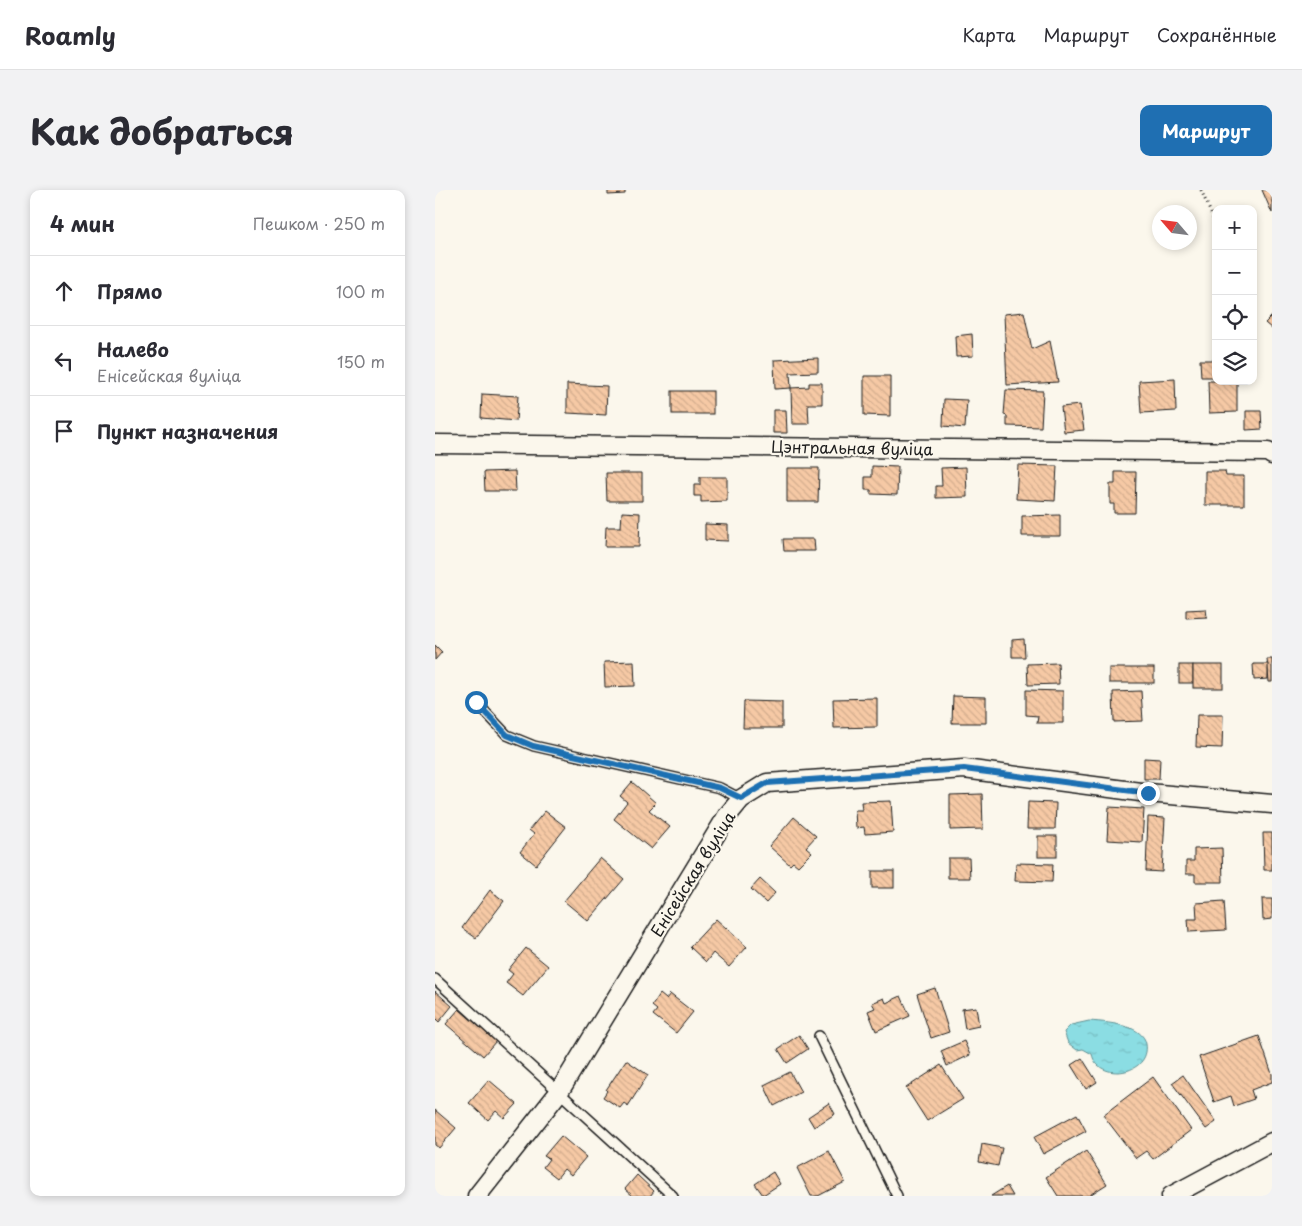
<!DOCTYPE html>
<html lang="ru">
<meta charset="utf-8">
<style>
:root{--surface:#fff;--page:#f2f2f3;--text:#2b2b33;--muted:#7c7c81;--line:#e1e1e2;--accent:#1f6fb2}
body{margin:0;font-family:"Playpen Sans",sans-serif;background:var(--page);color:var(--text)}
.controls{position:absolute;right:15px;top:15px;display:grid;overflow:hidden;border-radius:10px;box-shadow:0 2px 8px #0003}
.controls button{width:45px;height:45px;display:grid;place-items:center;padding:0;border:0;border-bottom:1px solid var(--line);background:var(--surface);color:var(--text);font:25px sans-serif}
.compass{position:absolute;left:717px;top:15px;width:45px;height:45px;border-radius:50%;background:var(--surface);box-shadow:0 2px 8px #0003;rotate:298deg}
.stop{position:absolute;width:15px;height:15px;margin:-11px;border:4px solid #1f6fb2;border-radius:50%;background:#fff}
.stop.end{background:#1f6fb2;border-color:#fff;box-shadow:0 1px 5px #0008}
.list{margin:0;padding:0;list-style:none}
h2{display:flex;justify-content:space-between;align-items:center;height:65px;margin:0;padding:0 20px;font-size:21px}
h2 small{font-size:16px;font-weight:400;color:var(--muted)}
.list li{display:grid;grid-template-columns:32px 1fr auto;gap:15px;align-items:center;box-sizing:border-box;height:70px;padding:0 20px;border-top:1px solid var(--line)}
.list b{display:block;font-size:19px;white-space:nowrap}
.list p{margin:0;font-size:16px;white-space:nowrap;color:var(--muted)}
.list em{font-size:16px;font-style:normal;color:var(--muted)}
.icon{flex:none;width:28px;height:28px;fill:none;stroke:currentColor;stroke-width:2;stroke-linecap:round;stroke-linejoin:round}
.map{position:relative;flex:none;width:837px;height:1006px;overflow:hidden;border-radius:10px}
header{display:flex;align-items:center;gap:30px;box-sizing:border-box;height:70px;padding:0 25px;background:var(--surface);border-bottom:1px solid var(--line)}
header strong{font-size:24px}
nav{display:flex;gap:28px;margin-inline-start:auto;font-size:18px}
.intro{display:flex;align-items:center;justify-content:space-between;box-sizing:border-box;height:120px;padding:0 30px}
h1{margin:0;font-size:35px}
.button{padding:12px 22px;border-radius:10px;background:var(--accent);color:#fff;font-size:18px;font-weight:700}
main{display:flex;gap:30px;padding:0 30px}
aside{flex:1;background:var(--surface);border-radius:10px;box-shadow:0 2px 8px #0003}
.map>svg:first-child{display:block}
</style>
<header>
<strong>Roamly</strong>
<nav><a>Карта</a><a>Маршрут</a><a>Сохранённые</a></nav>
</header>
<div class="intro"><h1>Как добраться</h1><a class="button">Маршрут</a></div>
<main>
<aside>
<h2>4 мин<small>Пешком · 250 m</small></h2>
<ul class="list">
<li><svg class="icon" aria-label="ahead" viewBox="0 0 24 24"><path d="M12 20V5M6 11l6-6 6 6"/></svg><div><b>Прямо</b></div><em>100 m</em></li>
<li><svg class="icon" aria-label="left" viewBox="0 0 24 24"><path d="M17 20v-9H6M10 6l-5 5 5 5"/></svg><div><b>Налево</b><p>Енісейская вуліца</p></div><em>150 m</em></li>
<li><svg class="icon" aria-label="arrive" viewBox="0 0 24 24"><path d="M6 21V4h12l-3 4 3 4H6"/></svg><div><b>Пункт назначения</b></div></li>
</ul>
</aside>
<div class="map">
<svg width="837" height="1006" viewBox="0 0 837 1006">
<defs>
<pattern id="water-ripples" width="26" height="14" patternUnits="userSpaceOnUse" patternTransform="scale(1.25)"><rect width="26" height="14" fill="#8bdde3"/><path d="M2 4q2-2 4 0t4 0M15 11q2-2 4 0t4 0" fill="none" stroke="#77bdc2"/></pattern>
<pattern id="building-back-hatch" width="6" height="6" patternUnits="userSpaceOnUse" patternTransform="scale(1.25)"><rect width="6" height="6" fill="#f6c9a5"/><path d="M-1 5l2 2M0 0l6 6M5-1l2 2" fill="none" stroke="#d2ac8d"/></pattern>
</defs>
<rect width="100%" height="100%" fill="#fbf7ec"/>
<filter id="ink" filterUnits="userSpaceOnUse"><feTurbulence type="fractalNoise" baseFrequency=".02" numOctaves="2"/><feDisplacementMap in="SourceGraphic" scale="10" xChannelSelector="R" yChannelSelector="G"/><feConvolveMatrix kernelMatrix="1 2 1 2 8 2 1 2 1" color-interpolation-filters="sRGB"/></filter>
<g filter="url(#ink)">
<!-- water -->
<path fill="url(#water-ripples)" stroke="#5f9093" d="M654 831C667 832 680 833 692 837 700 839 710 845 711 854 716 885 663 893 657 864L648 859 642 860 633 853 629 842 636 835Z"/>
<!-- building -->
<g fill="url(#building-back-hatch)" stroke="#1c1c1c">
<path d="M173 0H190V4L173 5Z"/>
<path d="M827 0H837V23Z"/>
<path d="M589 122 597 159 615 151 623 192 572 195 569 124Z"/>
<path d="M837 126V139L830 133Z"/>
<path d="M537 144 538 166 521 167 520 146Z"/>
<path d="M383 168V182L355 183 356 198 340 199 339 170Z"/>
<path d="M765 170H781V187H766Z"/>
<path d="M429 186H455V226L429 225Z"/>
<path d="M740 189 741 221 706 223 704 191Z"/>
<path d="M773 191H802V222L774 223Z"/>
<path d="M374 193H387V214H373L374 234H357L356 198 374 197Z"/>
<path d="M132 194 172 196 171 225 132 223Z"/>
<path d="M571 200 608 201 606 237 572 236V226L569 225Z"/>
<rect x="237" y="201" width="41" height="23"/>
<path d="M47 204 83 206 81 231 46 228Z"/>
<path d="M509 209 532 210 530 238 508 236Z"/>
<path d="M645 215 649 240 629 242 626 217Z"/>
<path d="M338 220H351L352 243H338Z"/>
<path d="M811 221H826L827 239 811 240Z"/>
<path d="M583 275 622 276 620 311 581 309Z"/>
<path d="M437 276 463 277 462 305 436 304V300H430V287H437Z"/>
<path d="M531 277 532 307 501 308V296H507L506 278Z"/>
<path d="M352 278H384L383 312H352Z"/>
<path d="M80 281 81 301H50L49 282Z"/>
<path d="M770 281H790L791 286H809V315H770Z"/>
<path d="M680 282H701L700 323H679V314H675V294H680Z"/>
<path d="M171 283H207V311H172Z"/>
<path d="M265 287H292V311L266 312V306H259V295H265Z"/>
<path d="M187 322 205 323 204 357H170L171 337H186Z"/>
<path d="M625 325V346H587V326Z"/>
<path d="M270 334 293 335V351L270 350Z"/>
<path d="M348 349H379L380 361H349Z"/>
<path d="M771 419 772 427 751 428V420Z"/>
<path d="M589 449 590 467H577V450Z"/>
<path d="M0 455 7 462 0 470Z"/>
<path d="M832 469H837V492H834Z"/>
<path d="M199 471 200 496 170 497 169 472Z"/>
<path d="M623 473 624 494 593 495 592 474Z"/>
<path d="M818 474H833V489L819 490Z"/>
<rect x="744" y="475" width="14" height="18"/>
<rect x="758" y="475" width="30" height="23"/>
<rect x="674" y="478" width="45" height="15"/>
<path d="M591 500 628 501V533H602L603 526 591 525Z"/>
<path d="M706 501 708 531 679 532 678 502Z"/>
<path d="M518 506 551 507V533H517Z"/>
<path d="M442 508V537L399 538 398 509Z"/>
<path d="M309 511 347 512V538H308Z"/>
<path d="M762 525H788L787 558 761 557Z"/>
<path d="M709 568 725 569 724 589H709Z"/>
<path d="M197 592 221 613 214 620 235 637 216 659 179 629 192 612 185 606Z"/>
<path d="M547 604 548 639 515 640V605Z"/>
<path d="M456 611 458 642 430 644 429 637 421 638 420 620H427L426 612Z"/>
<path d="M593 612 621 613 620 639H592Z"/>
<path d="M674 617 709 619 707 652 672 650Z"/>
<path d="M110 621 131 637 101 675 85 662 99 644 94 640Z"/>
<path d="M359 627 381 646 371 657 377 662 363 676 358 672 355 675 334 656Z"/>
<path d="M713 627 730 628 727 682 711 681Z"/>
<path d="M828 643H837V680H829Z"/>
<rect x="603" y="646" width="19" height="21"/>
<path d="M787 658 788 692H760V684H751V671H759V659Z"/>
<path d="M165 668 189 689 153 731 129 711Z"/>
<path d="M513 668H534L535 688H513Z"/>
<path d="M581 673 618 674 617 692 580 691Z"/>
<rect x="437" y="681" width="22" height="17"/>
<path d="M325 689 340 703 331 713 316 699Z"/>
<path d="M55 700 69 711 41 748 27 738Z"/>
<path d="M827 709H837V729L828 730Z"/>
<path d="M789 711 791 740 754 742 753 729H762L761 713Z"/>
<path d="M281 729 312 757 294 777 278 763 271 772 255 757Z"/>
<path d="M91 758 113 776 88 806 71 793 78 784 73 780Z"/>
<path d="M500 798 514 842 496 848 482 804Z"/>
<path d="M0 801 17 816 4 832 0 828Z"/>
<path d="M225 804 231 809 235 804 258 822 241 843 218 825 222 820 217 816Z"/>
<path d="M466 806 475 826 441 841 433 821 440 818 437 813 449 808 451 813Z"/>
<path d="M541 817 544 836 530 839 527 819Z"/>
<path d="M24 819 61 851 48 866 11 834Z"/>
<path d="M364 845 373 859 352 873 343 859Z"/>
<path d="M824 846 837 884V892L816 900 819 909 799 916 796 906 779 912 764 867Z"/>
<path d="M529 851 535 865 512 876 506 861Z"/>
<path d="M647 868 662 892 651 899 636 875Z"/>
<path d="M191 870 213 885 193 916 189 913 185 918 168 907 172 901 171 900Z"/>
<path d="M506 875 528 909 492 931 471 898Z"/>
<path d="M355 882 366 902 339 916 329 895Z"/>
<path d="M748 885 781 932 771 939 737 893Z"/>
<path d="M718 887 756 940 718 969 711 961 701 968 668 925Z"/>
<path d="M54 890 82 914 69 928 61 921 53 930 34 913Z"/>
<path d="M394 913 400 924 379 937 373 927Z"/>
<path d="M0 920 21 938 4 958 0 955Z"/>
<path d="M642 924 651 941 608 964 599 947Z"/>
<path d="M126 946 151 967 136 985 129 979 122 988 108 977 114 969 109 966Z"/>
<path d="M547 954 567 958 563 976 544 972Z"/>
<path d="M394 961 410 992 383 1006H376L362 978Z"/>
<path d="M651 961 672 994 653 1006H623L611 987Z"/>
<path d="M338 982 345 994 328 1005 320 994Z"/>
<path d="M202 985 219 1001 215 1006H198L190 999Z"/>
<path d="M572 996 578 1006H556Z"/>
</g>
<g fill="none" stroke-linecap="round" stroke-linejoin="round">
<defs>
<g id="lane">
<path d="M41 512 72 545 99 556 285 598 306 609"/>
<path d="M0 789 238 1006"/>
<path d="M384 846 462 1006"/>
</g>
<g id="street">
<path d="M0 254 833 262 837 265"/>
<path d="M42 1006 124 902 292 626 306 609 332 593 529 579 713 603 837 614"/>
<path d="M736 1006 837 952"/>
</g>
</defs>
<!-- lane casing -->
<use href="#lane" stroke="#1c1c1c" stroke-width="12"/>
<!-- street casing -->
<use href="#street" stroke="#1c1c1c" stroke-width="21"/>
<!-- path -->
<path stroke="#1c1c1c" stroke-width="3" stroke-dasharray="1 4" stroke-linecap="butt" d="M766 0 781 35"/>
<!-- lane -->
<use href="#lane" stroke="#fbf7ec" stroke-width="9"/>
<!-- street -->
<use href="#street" stroke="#fbf7ec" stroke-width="18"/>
</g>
</g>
<g fill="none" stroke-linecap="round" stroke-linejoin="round" filter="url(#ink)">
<!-- route -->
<path stroke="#1f6fb2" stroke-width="6" d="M41 512 72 545 98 556 285 598 306 608 332 593 529 579 713 603"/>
</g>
<g text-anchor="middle" stroke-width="4.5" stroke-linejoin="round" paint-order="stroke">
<!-- street labels -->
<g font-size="16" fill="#1c1c1c" stroke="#fbf7ec">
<text transform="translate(417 258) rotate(1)" y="6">Цэнтральная вуліца</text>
<text transform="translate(258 684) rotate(-58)" y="6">Енісейская вуліца</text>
</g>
</g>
</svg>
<div class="controls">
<button>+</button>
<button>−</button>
<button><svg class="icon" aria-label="locate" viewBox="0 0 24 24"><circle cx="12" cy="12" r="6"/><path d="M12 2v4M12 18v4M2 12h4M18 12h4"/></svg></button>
<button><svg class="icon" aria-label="layers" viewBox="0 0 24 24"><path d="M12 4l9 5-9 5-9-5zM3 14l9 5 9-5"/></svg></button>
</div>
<svg class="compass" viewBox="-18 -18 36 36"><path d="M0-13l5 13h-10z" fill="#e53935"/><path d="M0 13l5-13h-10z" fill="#7c7c81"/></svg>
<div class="stop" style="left:41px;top:512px"></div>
<div class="stop end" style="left:713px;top:603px"></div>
</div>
</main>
